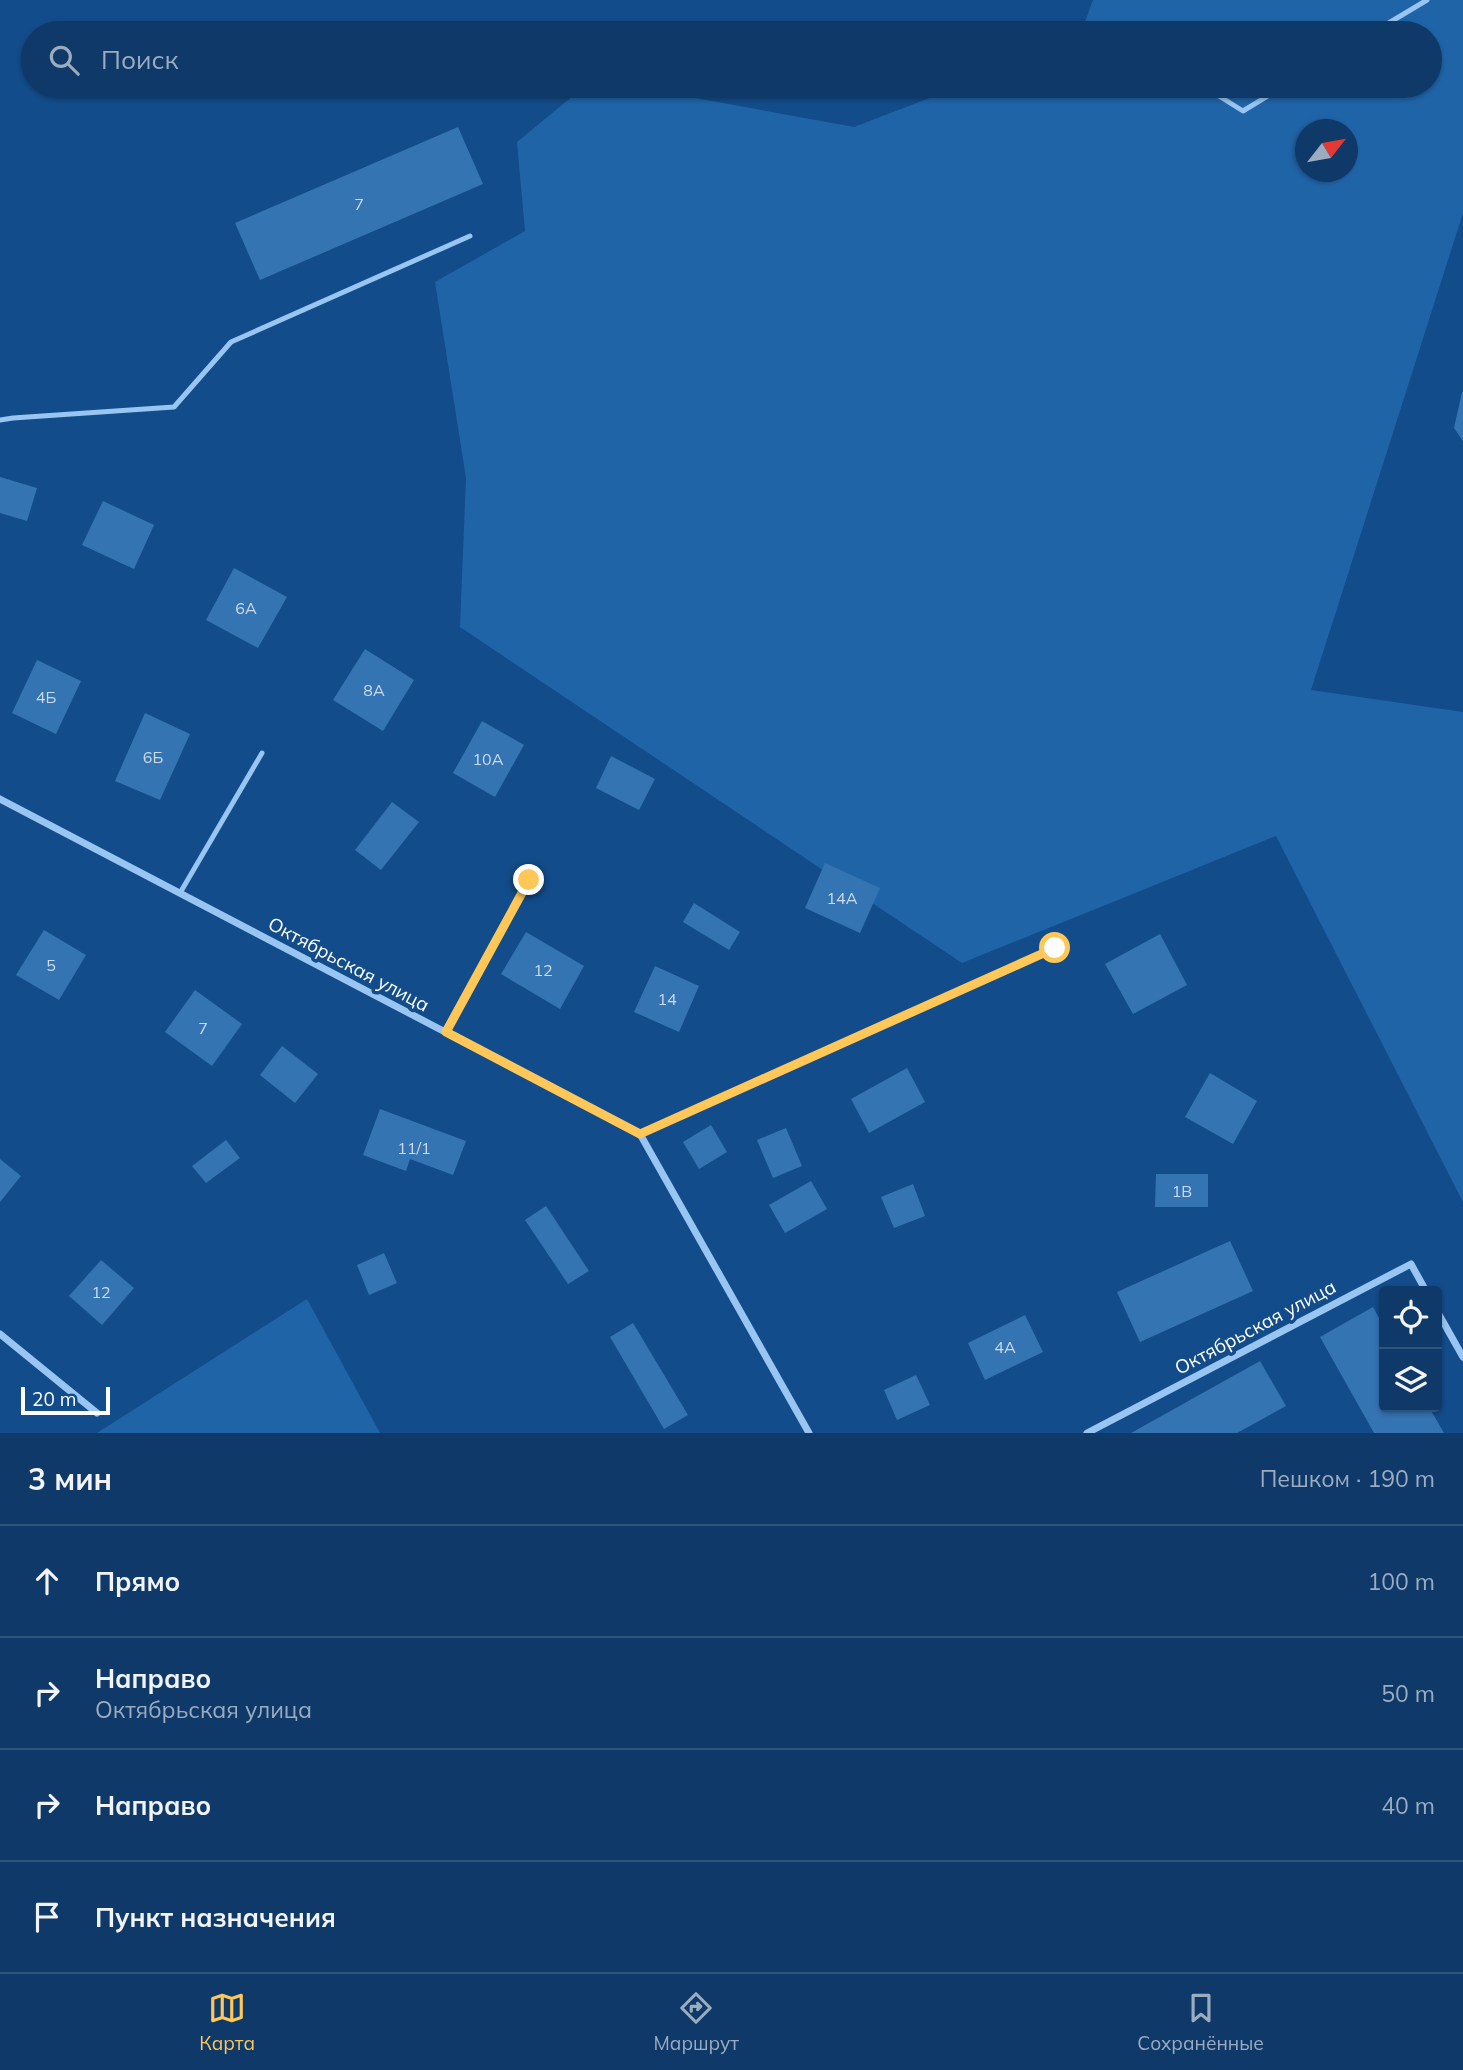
<!DOCTYPE html>
<html lang="ru">
<meta charset="utf-8">
<style>
:root{--surface:#0e3968;--page:#17406e;--text:#f1f3f6;--muted:#9bacc0;--line:#2e537c;--accent:#ffc758}
body{margin:0;font-family:Mulish,sans-serif;background:var(--page);color:var(--text)}
.controls{position:absolute;right:21px;bottom:21px;display:grid;overflow:hidden;border-radius:7px;box-shadow:0 2px 5px #0004}
.controls button{width:63px;height:63px;display:grid;place-items:center;padding:0;border:0;border-bottom:2px solid var(--line);background:var(--surface);color:var(--text);font:35px sans-serif}
.compass{position:absolute;left:1295px;top:119px;width:63px;height:63px;border-radius:50%;background:var(--surface);box-shadow:0 2px 5px #0004;rotate:59deg}
.scale{position:absolute;left:21px;bottom:18px;width:89px;box-sizing:border-box;padding-left:7px;border:4px solid #fff;border-top:0;font-size:19px;line-height:24px;white-space:nowrap;color:#fff;-webkit-text-stroke:5px #124c8a;paint-order:stroke}
.stop{position:absolute;width:21px;height:21px;margin:-16px;border:5px solid #ffc758;border-radius:50%;background:#fff}
.stop.end{background:#ffc758;border-color:#fff;box-shadow:0 2px 7px #0008}
.list{margin:0;padding:0;list-style:none}
h2{display:flex;justify-content:space-between;align-items:center;height:91px;margin:0;padding:0 28px;font-size:30px}
h2 small{font-size:23px;font-weight:400;color:var(--muted)}
.list li{display:grid;grid-template-columns:46px 1fr auto;gap:21px;align-items:center;box-sizing:border-box;height:112px;padding:0 28px;border-top:2px solid var(--line)}
.list b{display:block;font-size:26px;white-space:nowrap}
.list p{margin:0;font-size:23px;white-space:nowrap;color:var(--muted)}
.list em{font-size:23px;font-style:normal;color:var(--muted)}
.icon{flex:none;width:38px;height:38px;fill:none;stroke:currentColor;stroke-width:2;stroke-linecap:round;stroke-linejoin:round}
.map{position:relative;flex:none;width:1463px;height:1433px;overflow:hidden}
.search{position:absolute;background:var(--surface);box-shadow:0 2px 5px #0004;left:21px;right:21px;top:21px;height:77px;display:flex;align-items:center;gap:18px;box-sizing:border-box;padding:0 24px;border-radius:38px;color:var(--muted);font-size:26px}
.sheet{height:539px;background:var(--surface)}
nav{display:flex;justify-content:space-around;align-items:center;box-sizing:border-box;height:98px;border-top:2px solid var(--line);background:var(--surface);font-size:19px;color:var(--muted)}
nav a{display:grid;justify-items:center;gap:4px}
nav .on{color:var(--accent)}
.map>svg:first-child{display:block}
</style>
<div class="map">
<svg width="1463" height="1433" viewBox="0 0 1463 1433">
<rect width="100%" height="100%" fill="#124c8a"/>
<!-- green -->
<g fill="#2064a8" fill-rule="evenodd">
<path d="M1093 0H1463V213L1311 690 1463 712V1202L1276 836 962 963 460 627 466 478 435 282 525 231 517 142 585 86H630L854 127 961 86H1430V33H1081ZM1306 130H1348V172H1306Z"/>
<path d="M307 1299 380 1433H97Z"/>
</g>
<!-- building -->
<g fill="#3574b2">
<path d="M458 127 483 184 260 280 235 223Z"/>
<path d="M1462 392H1463V441L1454 428Z"/>
<path d="M0 477 37 488 27 521 0 513Z"/>
<path d="M103 501 154 525 134 569 82 545Z"/>
<path d="M234 568 287 597 258 648 206 620Z"/>
<path d="M365 649 414 680 383 731 333 700Z"/>
<path d="M37 660 81 681 56 734 12 713Z"/>
<path d="M145 713 190 734 160 800 115 781Z"/>
<path d="M482 721 524 745 495 797 453 773Z"/>
<path d="M611 756 655 779 639 810 596 788Z"/>
<path d="M392 802 419 822 381 870 355 850Z"/>
<path d="M825 863 880 888 860 933 805 908Z"/>
<path d="M694 903 740 932 729 950 683 922Z"/>
<path d="M44 930 86 955 59 1000 16 975Z"/>
<path d="M526 932 584 966 560 1009 501 974Z"/>
<path d="M1160 934 1187 985 1133 1014 1105 964Z"/>
<path d="M655 966 699 986 679 1032 634 1012Z"/>
<path d="M195 990 242 1024 212 1066 165 1032Z"/>
<path d="M282 1046 318 1074 295 1103 260 1075Z"/>
<path d="M907 1068 925 1102 869 1133 851 1099Z"/>
<path d="M1210 1073 1257 1101 1233 1144 1185 1117Z"/>
<path d="M380 1109 466 1141 453 1175 410 1159 406 1171 363 1155Z"/>
<path d="M711 1125 727 1152 699 1169 683 1142Z"/>
<path d="M786 1128 802 1166 773 1178 757 1140Z"/>
<path d="M226 1140 240 1158 206 1183 192 1166Z"/>
<path d="M0 1159 21 1176 0 1202Z"/>
<path d="M1156 1174H1208V1207H1155Z"/>
<path d="M811 1181 827 1209 785 1233 769 1205Z"/>
<path d="M913 1184 925 1216 894 1228 881 1197Z"/>
<path d="M546 1206 589 1271 568 1284 525 1220Z"/>
<path d="M1230 1241 1253 1291 1140 1342 1117 1292Z"/>
<path d="M384 1253 397 1283 369 1295 357 1265Z"/>
<path d="M101 1260 134 1288 102 1325 69 1296Z"/>
<path d="M1373 1307 1384 1327V1407H1429L1444 1433H1374L1320 1337Z"/>
<path d="M1025 1315 1043 1352 985 1380 968 1343Z"/>
<path d="M633 1323 688 1415 664 1429 610 1337Z"/>
<path d="M1260 1361 1286 1406 1237 1433H1131Z"/>
<path d="M916 1375 930 1405 897 1420 884 1390Z"/>
</g>
<g fill="none" stroke-linecap="round" stroke-linejoin="round">
<!-- service -->
<g stroke="#98c5f1" stroke-width="5">
<path d="M1372 33 1427 0"/>
<path d="M1203 86 1243 111 1284 86"/>
<path d="M0 420 13 418 174 407 231 342 470 236"/>
<path d="M180 893 262 753"/>
<path d="M446 1032 529 880"/>
<path d="M640 1134 1055 948"/>
</g>
<!-- minor -->
<g stroke="#98c5f1" stroke-width="7">
<path d="M0 799 640 1134 809 1433"/>
<path d="M1437 1311 1463 1357"/>
<path d="M0 1334 97 1413"/>
<path d="M1087 1433 1411 1264 1426 1291"/>
</g>
</g>
<g fill="none" stroke-linecap="round" stroke-linejoin="round">
<!-- route -->
<path stroke="#ffc758" stroke-width="9" d="M529 880 446 1032 640 1134 1055 948"/>
</g>
<g text-anchor="middle" stroke-width="7" stroke-linejoin="round" paint-order="stroke">
<!-- number labels -->
<g font-size="16" fill="#ccdcec">
<text x="359" y="210">7</text>
<text x="246" y="614">6А</text>
<text x="374" y="696">8А</text>
<text x="46" y="703">4Б</text>
<text x="153" y="763">6Б</text>
<text x="488" y="765">10А</text>
<text x="842" y="904">14А</text>
<text x="51" y="971">5</text>
<text x="543" y="976">12</text>
<text x="667" y="1005">14</text>
<text x="203" y="1034">7</text>
<text x="414" y="1154">11/1</text>
<text x="1182" y="1197">1В</text>
<text x="101" y="1298">12</text>
<text x="1005" y="1353">4А</text>
</g>
<!-- street labels -->
<g font-size="19" fill="#fff" stroke="#124c8a">
<text transform="translate(349 964) rotate(28)" y="7">Октябрьская улица</text>
<text transform="translate(1255 1327) rotate(-28)" y="7">Октябрьская улица</text>
</g>
</g>
</svg>
<div class="controls">
<button><svg class="icon" aria-label="locate" viewBox="0 0 24 24"><circle cx="12" cy="12" r="6"/><path d="M12 2v4M12 18v4M2 12h4M18 12h4"/></svg></button>
<button><svg class="icon" aria-label="layers" viewBox="0 0 24 24"><path d="M12 4l9 5-9 5-9-5zM3 14l9 5 9-5"/></svg></button>
</div>
<svg class="compass" viewBox="-18 -18 36 36"><path d="M0-13l5 13h-10z" fill="#e53935"/><path d="M0 13l5-13h-10z" fill="#9bacc0"/></svg>
<div class="scale">20 m</div>
<div class="stop" style="left:1055px;top:948px"></div>
<div class="stop end" style="left:529px;top:880px"></div>
<div class="search"><svg class="icon" aria-label="search" viewBox="0 0 24 24"><circle cx="10" cy="10" r="6"/><path d="M15 15l6 6"/></svg>Поиск</div>
</div>
<section class="sheet">
<h2>3 мин<small>Пешком · 190 m</small></h2>
<ul class="list">
<li><svg class="icon" aria-label="ahead" viewBox="0 0 24 24"><path d="M12 20V5M6 11l6-6 6 6"/></svg><div><b>Прямо</b></div><em>100 m</em></li>
<li><svg class="icon" aria-label="right" viewBox="0 0 24 24"><path d="M7 20v-9h11M14 6l5 5-5 5"/></svg><div><b>Направо</b><p>Октябрьская улица</p></div><em>50 m</em></li>
<li><svg class="icon" aria-label="right" viewBox="0 0 24 24"><path d="M7 20v-9h11M14 6l5 5-5 5"/></svg><div><b>Направо</b></div><em>40 m</em></li>
<li><svg class="icon" aria-label="arrive" viewBox="0 0 24 24"><path d="M6 21V4h12l-3 4 3 4H6"/></svg><div><b>Пункт назначения</b></div></li>
</ul>
</section>
<nav>
<a class="on"><svg class="icon" aria-label="map" viewBox="0 0 24 24"><path d="M3 6l6-2 6 2 6-2v14l-6 2-6-2-6 2zM9 4v14M15 6v14"/></svg>Карта</a>
<a><svg class="icon" aria-label="directions" viewBox="0 0 24 24"><path d="M12 3l9 9-9 9-9-9zM9 14v-3h6M13 9l2 2-2 2"/></svg>Маршрут</a>
<a><svg class="icon" aria-label="saved" viewBox="0 0 24 24"><path d="M7 4h10v16l-5-4-5 4z"/></svg>Сохранённые</a>
</nav>
